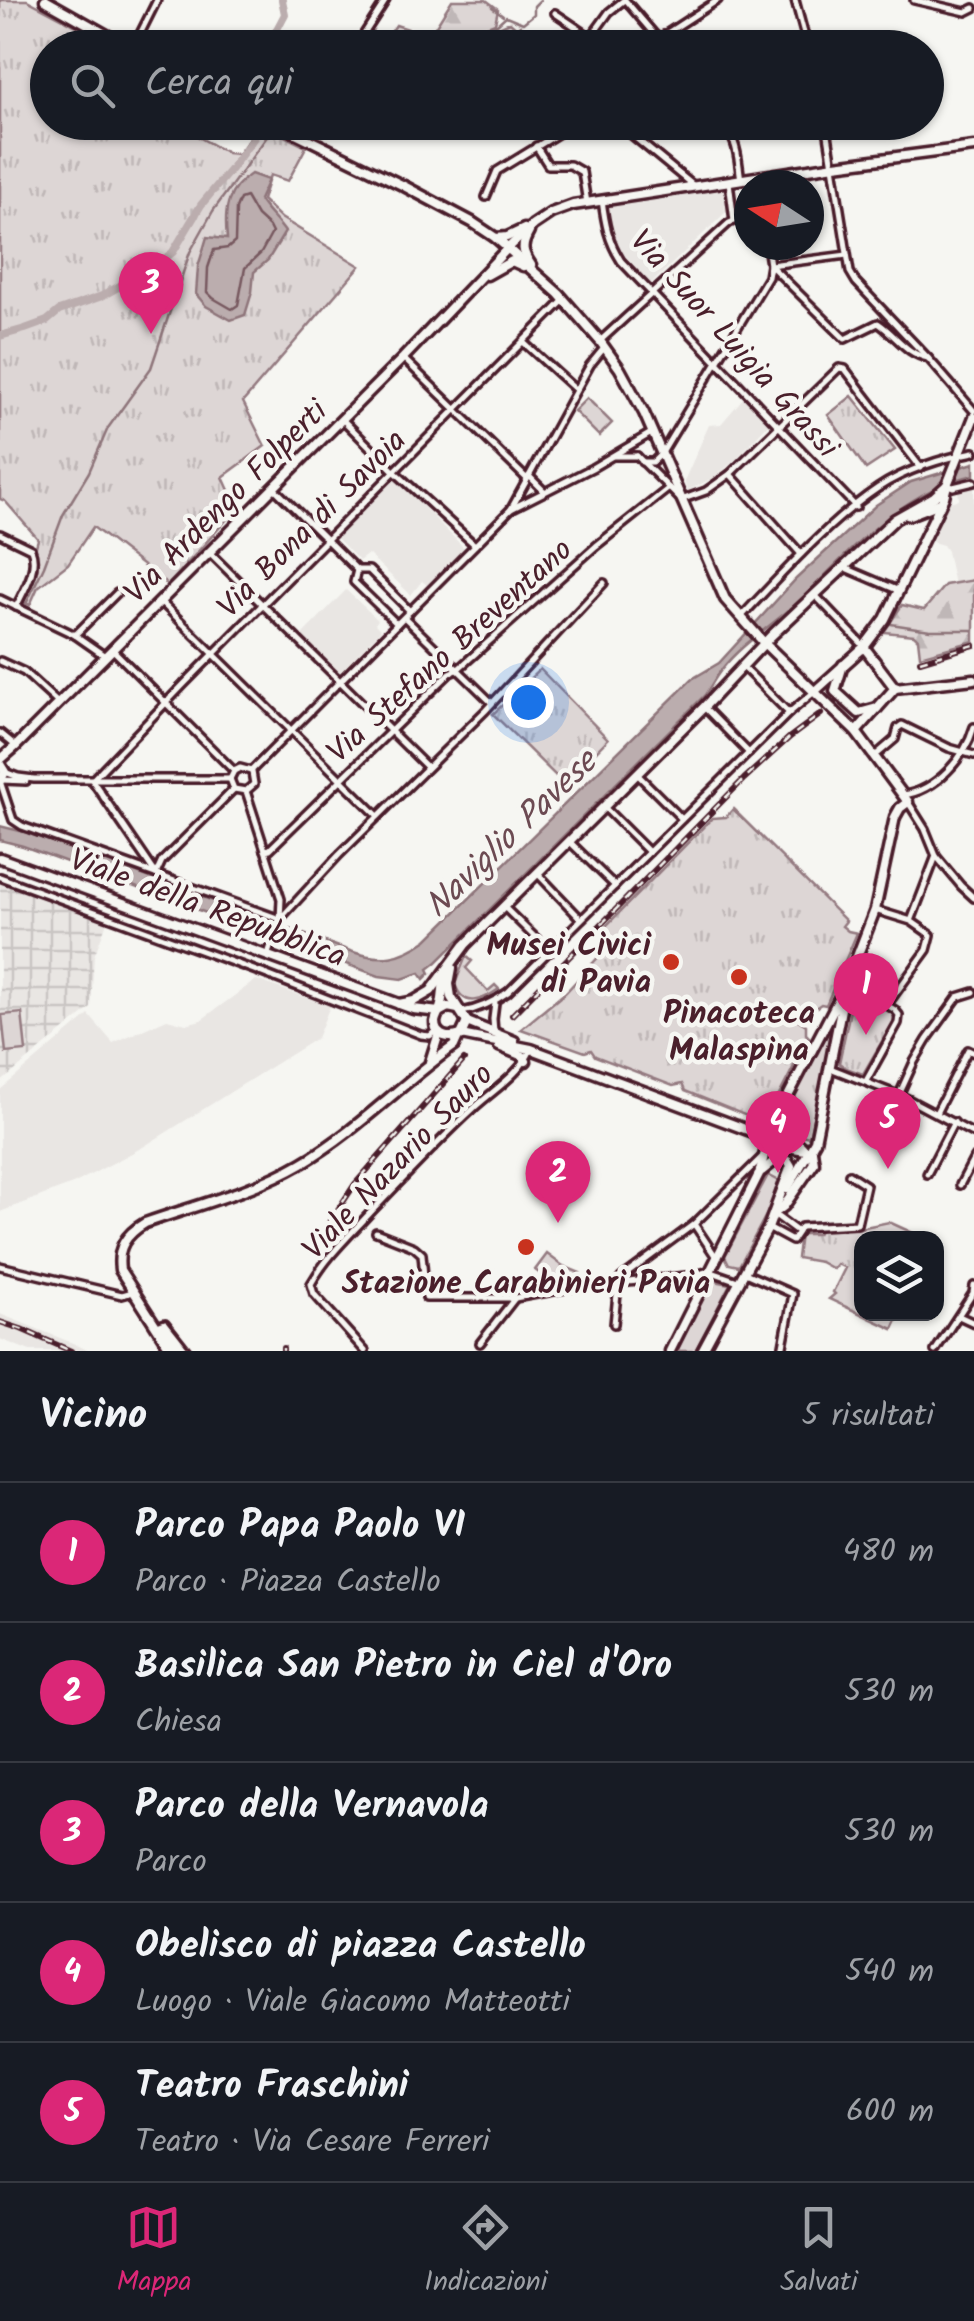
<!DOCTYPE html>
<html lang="it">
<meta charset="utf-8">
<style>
:root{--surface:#171b24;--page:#242831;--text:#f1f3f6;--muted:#9ea1a6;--line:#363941;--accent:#db2777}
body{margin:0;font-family:Kalam,sans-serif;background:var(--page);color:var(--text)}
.controls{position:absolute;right:30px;bottom:30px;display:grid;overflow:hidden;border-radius:20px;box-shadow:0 2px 8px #0004}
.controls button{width:90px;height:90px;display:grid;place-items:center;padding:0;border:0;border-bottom:2px solid var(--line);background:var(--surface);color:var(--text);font:50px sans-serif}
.compass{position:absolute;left:734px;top:170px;width:90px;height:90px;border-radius:50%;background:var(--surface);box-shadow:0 2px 8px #0004;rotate:282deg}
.you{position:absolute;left:528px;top:702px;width:35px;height:35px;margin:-25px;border:8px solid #fff;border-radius:50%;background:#1a73e8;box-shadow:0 0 0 15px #1a73e833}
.badge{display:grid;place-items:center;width:65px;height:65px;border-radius:50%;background:var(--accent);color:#fff;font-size:32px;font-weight:700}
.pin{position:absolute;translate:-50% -82px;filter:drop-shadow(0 2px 5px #0008)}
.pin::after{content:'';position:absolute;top:52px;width:35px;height:30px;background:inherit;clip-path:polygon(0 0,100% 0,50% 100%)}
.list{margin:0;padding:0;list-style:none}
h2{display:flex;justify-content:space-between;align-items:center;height:130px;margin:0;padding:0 40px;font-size:42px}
h2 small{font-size:32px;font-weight:400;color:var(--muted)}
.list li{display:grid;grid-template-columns:65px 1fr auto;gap:30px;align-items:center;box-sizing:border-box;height:140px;padding:0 40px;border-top:2px solid var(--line)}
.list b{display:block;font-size:38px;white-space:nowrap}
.list p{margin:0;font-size:32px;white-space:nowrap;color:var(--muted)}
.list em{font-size:32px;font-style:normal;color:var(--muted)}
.icon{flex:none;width:55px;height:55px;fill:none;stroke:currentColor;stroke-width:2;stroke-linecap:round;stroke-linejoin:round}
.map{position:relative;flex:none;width:974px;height:1351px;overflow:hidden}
.search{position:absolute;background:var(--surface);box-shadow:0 2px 8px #0004;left:30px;right:30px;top:30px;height:110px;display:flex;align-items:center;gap:25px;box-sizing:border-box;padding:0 35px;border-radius:55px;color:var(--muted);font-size:38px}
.sheet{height:830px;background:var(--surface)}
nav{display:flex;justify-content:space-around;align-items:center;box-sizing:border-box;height:140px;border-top:2px solid var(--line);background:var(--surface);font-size:28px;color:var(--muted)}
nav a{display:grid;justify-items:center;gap:5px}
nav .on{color:var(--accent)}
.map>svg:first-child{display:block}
</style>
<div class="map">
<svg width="974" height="1351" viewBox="0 0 974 1351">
<defs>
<pattern id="industrial-grid" width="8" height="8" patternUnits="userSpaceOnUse" patternTransform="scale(2.5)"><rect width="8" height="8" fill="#e9e6e3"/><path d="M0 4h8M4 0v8" fill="none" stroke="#c9c5c3"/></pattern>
<pattern id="forest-firs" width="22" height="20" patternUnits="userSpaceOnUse" patternTransform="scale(2.5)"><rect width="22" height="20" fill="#ddd6d5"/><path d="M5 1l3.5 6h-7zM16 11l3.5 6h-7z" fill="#bfb7b7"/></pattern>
<pattern id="park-tufts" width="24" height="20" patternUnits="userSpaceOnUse" patternTransform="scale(2.5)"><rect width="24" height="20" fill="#ddd6d5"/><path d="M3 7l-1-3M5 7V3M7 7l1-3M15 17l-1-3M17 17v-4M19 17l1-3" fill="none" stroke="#bfb7b7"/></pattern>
</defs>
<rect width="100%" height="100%" fill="#f6f6f2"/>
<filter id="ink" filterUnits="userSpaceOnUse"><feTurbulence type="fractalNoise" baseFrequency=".01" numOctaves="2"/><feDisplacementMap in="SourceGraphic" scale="20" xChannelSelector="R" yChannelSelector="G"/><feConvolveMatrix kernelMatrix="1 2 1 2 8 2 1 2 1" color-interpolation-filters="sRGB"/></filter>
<g filter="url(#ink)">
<!-- built -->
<g fill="#e9e6e3">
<path d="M724 190 726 212 651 284 617 246 612 234 607 206Z"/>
<path d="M744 397 769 423 736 459 715 477 687 491 684 481 709 425 721 424Z"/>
<path d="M394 477 464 548 427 585 422 581 411 595 368 554 359 561 336 537Z"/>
<path d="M974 488V581L954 585 947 551 943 545 932 542 947 503 959 499 958 490Z"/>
<path d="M346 590 378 620 375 624 381 630 339 673 301 636Z"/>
<path d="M256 980 330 1006 317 1038 143 1147 75 1183 0 1212V1090L89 1015 113 1043 167 1019 186 1024 201 1020Z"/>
<path d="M0 1314 75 1344 89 1351H30L0 1339Z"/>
</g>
<!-- industrial -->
<path fill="url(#industrial-grid)" d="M0 880 107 922 94 956 91 1008 0 1083Z"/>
<!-- green -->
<g fill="#ddd6d5" stroke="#947a80" stroke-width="2.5">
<path d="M510 22 518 29 491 47H453Z"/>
<path d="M587 398 612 423 599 436 574 411Z"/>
<path d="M466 956 472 961 466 968 488 991 495 985 499 989C482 1001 463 1009 455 984Z"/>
<path d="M22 1013 26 1051 6 1053 2 1015Z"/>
<path d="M768 1175 783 1183 739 1266 729 1264 725 1256Z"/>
<path d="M547 1254 563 1266 580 1273 577 1282 543 1288 536 1283 542 1275 535 1270Z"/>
<path d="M716 1274 719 1282 730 1284 695 1351H677Z"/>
</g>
<!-- forest -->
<g fill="url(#forest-firs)" stroke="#947a80" stroke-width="2.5">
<path d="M452 0H486L498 9 495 23 434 47H381L396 25 423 34 432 32Z"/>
<path d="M974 580V641L920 656 918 639 914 635 884 632 902 605 924 610 945 585Z"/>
</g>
<!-- park -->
<g fill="url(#park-tufts)" stroke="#947a80" stroke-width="2.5">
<path d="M0 0H27L116 47 48 48V122L174 123 227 153 238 154 260 124 306 147 288 181 270 175 262 200 281 218 360 266 243 402 265 446 223 477 237 508 168 585 93 527 68 564 38 587 30 605 17 600 29 572 38 539 5 501 0 499Z"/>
<path d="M852 396 895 450 866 469 828 415Z"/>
<path d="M540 669 608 739 564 784 493 714Z"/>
<path d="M733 809 846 921 842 926 848 931 857 933 826 1005 821 1004 814 1009 804 1006 797 1011V1019L806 1025V1034L809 1037 773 1107 767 1109 759 1121 685 1091 682 1084 673 1086 595 1056 591 1050 585 1052 521 1029 566 992 604 951 605 927 712 818 726 817Z"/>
<path d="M855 987 891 1012 895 1019 863 1074 846 1068 839 1063Z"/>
<path d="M831 1024 833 1027 809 1137 781 1130 778 1128Z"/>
<path d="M889 1222 924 1238H862V1314H905H900L893 1329 829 1299 835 1294 833 1292 845 1268 837 1264 833 1269 820 1262 797 1258 800 1234H817L820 1228H860Z"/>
</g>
<!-- water -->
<g fill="#bbadae" stroke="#8e747a" stroke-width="2.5">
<path d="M251 174 268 180 259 200C266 212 277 220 285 232L268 260 254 272 252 292 245 315 231 320 206 306 196 294 198 267 207 237 227 239C224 211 226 190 251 174Z"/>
<path d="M974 463V475C900 491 849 553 797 603 773 625 742 643 722 669 716 676 711 686 705 695L437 962 428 969 430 973 424 979 420 973 402 979 379 976 23 846 0 840V826L28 833 350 951C382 962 400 959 427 940L692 679 719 663 796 579 876 505 911 482Z"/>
</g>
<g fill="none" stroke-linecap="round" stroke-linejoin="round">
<!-- shore -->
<path stroke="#77585f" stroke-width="2.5" d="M246 197 257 216 269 227 272 233 261 253 245 268 238 305 232 309 213 298 207 292 208 268 214 250 228 248 235 242 236 209 240 199Z"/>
<!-- stream -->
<g stroke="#8e747a" stroke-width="2.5">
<path d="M492 7 503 15"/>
<path d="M439 48 496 25 506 16 523 23 534 14V6L540 0"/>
<path d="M489 48 520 25"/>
<path d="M330 126 332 122"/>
<path d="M27 602 44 566 63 515 89 472 108 428 151 368 190 252 213 211 271 131"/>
<path d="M891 624 930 630H974"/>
</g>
<!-- canal -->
<g stroke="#bbadae" stroke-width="8">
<path d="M267 48 285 14 282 0"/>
<path d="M0 336 25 329 47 321 59 311 102 296 157 265 173 252 201 205 231 169 261 128"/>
</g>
<defs>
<g id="street">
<path d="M625 0 666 48"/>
<path d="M795 0 808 48"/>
<path d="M914 0 966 12 974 8"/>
<path d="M555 13 607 48"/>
<path d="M591 37 609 12 624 0"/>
<path d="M658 39 718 0"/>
<path d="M133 48 157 0"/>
<path d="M355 48 386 0"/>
<path d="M828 48 841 44 884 47"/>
<path d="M616 122 695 187"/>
<path d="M717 122C739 137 737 156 741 180"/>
<path d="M826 122 850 272 856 282 928 358 974 411"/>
<path d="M297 134 305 122"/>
<path d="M536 146 548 165H570L582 172 587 203"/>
<path d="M486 197 497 171 577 122"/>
<path d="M602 200C605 223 608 241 621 261L856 507"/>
<path d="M734 221 749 218"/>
<path d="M767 245 770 265 847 255"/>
<path d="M600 341 729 223 734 221 729 182"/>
<path d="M523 342 576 390"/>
<path d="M403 358 526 478"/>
<path d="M343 420 394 471 475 545"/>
<path d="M614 456H637"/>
<path d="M637 456 681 500 706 491 730 474 839 368 845 369 921 468"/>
<path d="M642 462H653L662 453 768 277 770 265 845 339 878 323C896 335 906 354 928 358"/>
<path d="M730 474 801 554"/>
<path d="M529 476 544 491"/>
<path d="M948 485 953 487 974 482"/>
<path d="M274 488 357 570H369L410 611"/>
<path d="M511 509 590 365 604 348"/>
<path d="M0 534 31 549C39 568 24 590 16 607"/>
<path d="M209 552 427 767"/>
<path d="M843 567 897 590"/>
<path d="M357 570 354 582 397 624"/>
<path d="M814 594 864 646"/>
<path d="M0 599 75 635 105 656"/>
<path d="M160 601 378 816"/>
<path d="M741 617C782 574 829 521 878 488 905 470 943 458 974 452"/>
<path d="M405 618 492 703"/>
<path d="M75 635 117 593"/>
<path d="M112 649 234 771"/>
<path d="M0 661 24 672 58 703"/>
<path d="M743 667 789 713"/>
<path d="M704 707 749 753"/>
<path d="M0 733 16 746"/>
<path d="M875 756 895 739 898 728 902 725 949 748 974 755"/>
<path d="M251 771 511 509 592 468 653 432"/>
<path d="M5 772 18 777 34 779H230"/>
<path d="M637 774 682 819"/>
<path d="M230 779 234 789 246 791 254 784 252 772"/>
<path d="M230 779 234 771 240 768 251 771"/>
<path d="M2 780 26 781"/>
<path d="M0 781 13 820 22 826 280 919"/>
<path d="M246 791 281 899 280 919 268 954"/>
<path d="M903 795C936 791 965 758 974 727"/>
<path d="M908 802 925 829 936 856 961 886 974 898"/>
<path d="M605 808 649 852"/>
<path d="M569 841 615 886"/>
<path d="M265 850 270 849 450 673 457 670 596 546 669 488"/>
<path d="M156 874 92 780 184 684 564 300"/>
<path d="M156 874 162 861 234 789"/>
<path d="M538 874 581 919"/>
<path d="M0 877 262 973 421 1035 430 1036 436 1030"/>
<path d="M503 906 550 952"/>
<path d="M875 910 911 921 931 935 927 950 887 1005"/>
<path d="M280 919 339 855 485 711 604 583"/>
<path d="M911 921 936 856"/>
<path d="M847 980 895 1010 899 1015 898 1023 866 1081"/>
<path d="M462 1012C479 1009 494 1002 508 992L789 713 813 693"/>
<path d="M494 1032 493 1019 495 1003"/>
<path d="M830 1068 906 1098 974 1134"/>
<path d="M899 1095 914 1062 927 1040 958 997 974 992"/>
<path d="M936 1113 968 1050 974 1053"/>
<path d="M927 1174 954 1122"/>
<path d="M960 1185 974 1158"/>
<path d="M694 1224 716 1257"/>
<path d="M768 1228 792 1241 798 1232 775 1215"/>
<path d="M376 1232 414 1247 422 1254 426 1298H515L570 1288 696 1275 709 1271 738 1281"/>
<path d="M798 1232 801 1227 857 1224 866 1185 849 1174"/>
<path d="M0 1266 122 1295 133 1292"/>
<path d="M745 1273 793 1294 782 1351"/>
<path d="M618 1284 621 1278 694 1224 761 1158"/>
<path d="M959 1316 974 1323"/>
<path d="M614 1324 618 1284"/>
<path d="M157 1326 165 1323 187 1351"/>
<path d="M480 1343 515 1298"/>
<path d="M365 1351 314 1294 311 1284C326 1257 349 1236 370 1213 404 1178 437 1142 473 1109 492 1091 521 1074 531 1049"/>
<path d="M935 1351 973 1293 974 1286"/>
</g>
<g id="secondary">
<path d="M45 0 130 48"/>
<path d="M273 122 404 186 472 222 496 238 559 294 600 341 620 369 644 413 725 599 765 644 856 732 908 802 900 808 895 817 875 910 846 985 772 1127 759 1174 670 1351"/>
<path d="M529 232C521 246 522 252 531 265"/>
<path d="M496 238 507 237 524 229"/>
<path d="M487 275 512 261 523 266"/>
<path d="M909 515 940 503"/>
<path d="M864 647 895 688"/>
<path d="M843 665 835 691 859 713 877 708"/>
<path d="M895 688 974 679"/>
<path d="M815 691 864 647 885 619 944 497 947 485 974 417"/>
<path d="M856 732 895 688"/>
<path d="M0 760 16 746 403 358 507 249 533 225 551 213 573 205 835 165 974 147"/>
<path d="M0 764 5 772 0 781"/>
<path d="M0 858 413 1009 439 1012 448 1007 458 1009"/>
<path d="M452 968 449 984 451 997 467 1022"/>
<path d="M444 978C443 987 443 996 441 1005 440 1011 436 1016 435 1022 435 1038 450 1039 461 1035L467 1022"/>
<path d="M399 1004 414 1001 431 991 465 945 704 707 771 636 895 519 934 497 947 485"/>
<path d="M467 1022 514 1041"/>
<path d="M461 1035 531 1049 769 1138 781 1146 812 1151"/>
<path d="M499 1046 523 1056 526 1061"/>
<path d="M430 1062 439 1033"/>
<path d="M769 1138C782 1137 795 1138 803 1148"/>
<path d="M787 1189 815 1141 844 994"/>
<path d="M776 1212 784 1206 814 1163 812 1151"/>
<path d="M158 1327 165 1330 180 1351"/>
<path d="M172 1351 120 1270C117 1248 125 1235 145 1223 197 1205 254 1191 302 1163 357 1131 402 1083 454 1046L458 1037"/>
<path d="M702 1351 768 1228 791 1166 788 1161 778 1158 762 1171"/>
</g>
</defs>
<!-- street casing -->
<use href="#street" stroke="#4a1f2b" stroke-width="12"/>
<!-- secondary casing -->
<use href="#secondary" stroke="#4a1f2b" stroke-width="15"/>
<!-- street -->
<use href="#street" stroke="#f6f6f2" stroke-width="5"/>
<!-- secondary -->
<use href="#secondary" stroke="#f6f6f2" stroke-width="8"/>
<defs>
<g id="rail">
<path d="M920 661 974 645"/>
<path d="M512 1015 744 779 790 737 821 714"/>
<path d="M325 1229 355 1184 464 1060"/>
<path d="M0 1322 21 1329 71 1351"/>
<path d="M283 1351V1348"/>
</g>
</defs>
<!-- rail casing -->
<use href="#rail" stroke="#4a1f2b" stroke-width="6"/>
<!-- rail -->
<use href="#rail" stroke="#f6f6f2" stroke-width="2.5" stroke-dasharray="8" stroke-linecap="butt"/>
</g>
</g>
<!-- markers -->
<g fill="#c8321e" stroke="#f6f6f2" stroke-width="4">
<circle cx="671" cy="962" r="10"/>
<circle cx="739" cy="977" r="10"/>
<circle cx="526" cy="1247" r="10"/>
</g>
<g text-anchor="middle" stroke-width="9" stroke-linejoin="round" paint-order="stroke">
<!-- street labels -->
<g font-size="32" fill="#4a1f2b" stroke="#f6f6f2">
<text transform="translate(735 343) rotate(48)" y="11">Via Suor Luigia Grassi</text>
<text transform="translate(225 501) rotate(-45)" y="11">Via Ardengo Folperti</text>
<text transform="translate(311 523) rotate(-45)" y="11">Via Bona di Savoia</text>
<text transform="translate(449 650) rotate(-42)" y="11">Via Stefano Breventano</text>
<text transform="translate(208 907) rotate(20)" y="11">Viale della Repubblica</text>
<text transform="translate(397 1161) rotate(-46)" y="11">Viale Nazario Sauro</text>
</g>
<!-- poi labels -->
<g font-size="32" font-weight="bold" fill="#4a1f2b" stroke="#f6f6f2">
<text x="651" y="955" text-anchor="end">Musei Civici<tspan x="651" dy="37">di Pavia</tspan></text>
<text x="739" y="1023">Pinacoteca<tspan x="739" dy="37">Malaspina</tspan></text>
<text x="526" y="1293">Stazione Carabinieri Pavia</text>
</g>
<!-- water labels -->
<g font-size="35" font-style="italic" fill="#6c4a52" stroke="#f6f6f2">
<text transform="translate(510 833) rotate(-44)" y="12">Naviglio Pavese</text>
</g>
</g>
</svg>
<div class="controls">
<button><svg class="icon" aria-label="layers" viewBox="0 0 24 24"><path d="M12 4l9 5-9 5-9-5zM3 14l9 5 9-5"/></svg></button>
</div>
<svg class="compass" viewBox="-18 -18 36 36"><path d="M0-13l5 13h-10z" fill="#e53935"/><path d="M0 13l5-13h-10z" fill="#9ea1a6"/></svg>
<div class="you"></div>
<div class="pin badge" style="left:866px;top:1035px">1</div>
<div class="pin badge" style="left:558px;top:1223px">2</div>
<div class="pin badge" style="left:151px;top:334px">3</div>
<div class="pin badge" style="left:778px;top:1173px">4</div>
<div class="pin badge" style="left:888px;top:1169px">5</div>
<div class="search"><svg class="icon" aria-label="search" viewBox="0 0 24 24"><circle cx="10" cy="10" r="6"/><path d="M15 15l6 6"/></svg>Cerca qui</div>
</div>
<section class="sheet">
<h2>Vicino<small>5 risultati</small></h2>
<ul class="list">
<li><span class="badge">1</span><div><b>Parco Papa Paolo VI</b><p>Parco · Piazza Castello</p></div><em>480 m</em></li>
<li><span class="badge">2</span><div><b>Basilica San Pietro in Ciel d'Oro</b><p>Chiesa</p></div><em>530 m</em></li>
<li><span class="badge">3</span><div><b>Parco della Vernavola</b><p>Parco</p></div><em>530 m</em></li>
<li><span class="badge">4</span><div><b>Obelisco di piazza Castello</b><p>Luogo · Viale Giacomo Matteotti</p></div><em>540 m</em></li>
<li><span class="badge">5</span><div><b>Teatro Fraschini</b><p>Teatro · Via Cesare Ferreri</p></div><em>600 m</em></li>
</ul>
</section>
<nav>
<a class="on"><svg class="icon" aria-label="map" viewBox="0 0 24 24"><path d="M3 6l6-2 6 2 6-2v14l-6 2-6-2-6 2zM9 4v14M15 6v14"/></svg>Mappa</a>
<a><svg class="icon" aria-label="directions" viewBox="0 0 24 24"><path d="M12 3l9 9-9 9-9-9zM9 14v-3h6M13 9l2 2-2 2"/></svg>Indicazioni</a>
<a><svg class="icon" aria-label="saved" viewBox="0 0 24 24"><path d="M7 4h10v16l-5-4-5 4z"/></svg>Salvati</a>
</nav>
